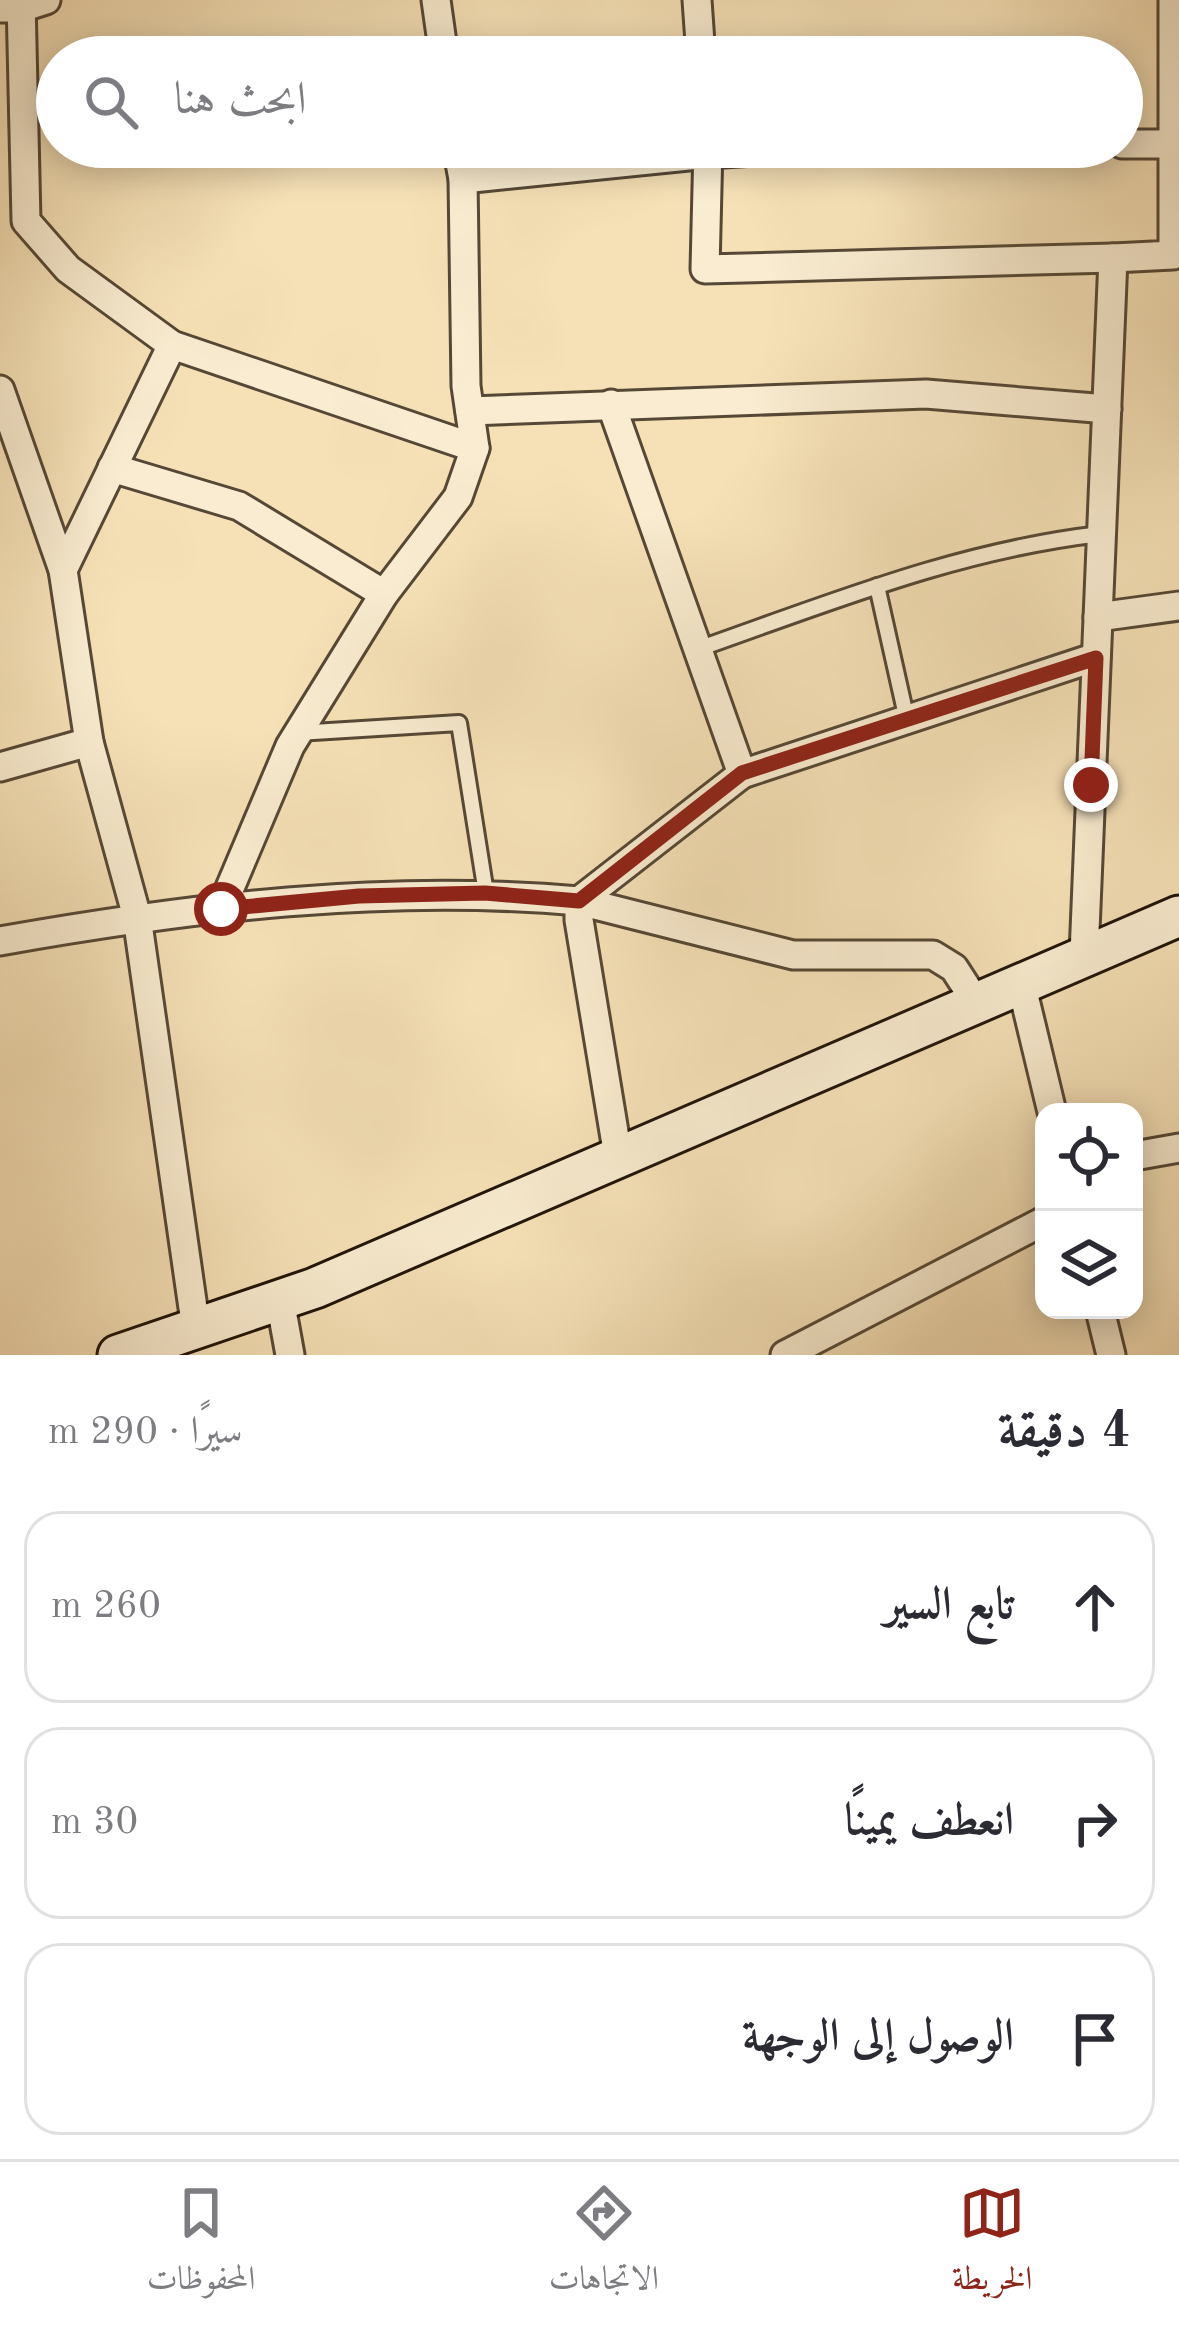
<!DOCTYPE html>
<html lang="ar">
<meta charset="utf-8">
<style>
:root{--surface:#fff;--page:#f2f2f3;--text:#2b2b33;--muted:#7c7c81;--line:#e1e1e2;--accent:#8f2418}
body{margin:0;font-family:"Old Standard TT",Amiri,serif;background:var(--page);color:var(--text);direction:rtl}
.controls{position:absolute;right:36px;bottom:36px;display:grid;overflow:hidden;border-radius:24px;box-shadow:0 6px 30px #0003}
.controls button{width:108px;height:108px;display:grid;place-items:center;padding:0;border:0;border-bottom:3px solid var(--line);background:var(--surface);color:var(--text);font:60px sans-serif}
.stop{position:absolute;width:36px;height:36px;margin:-27px;border:9px solid #8f2418;border-radius:50%;background:#fff}
.stop.end{background:#8f2418;border-color:#fff;box-shadow:0 3px 12px #0008}
.list{margin:0;padding:0;list-style:none}
h2{display:flex;justify-content:space-between;align-items:center;height:156px;margin:0;padding:0 48px;font-size:51px}
h2 small{font-size:39px;font-weight:400;color:var(--muted)}
.list li{display:grid;grid-template-columns:78px 1fr auto;gap:36px;align-items:center;box-sizing:border-box;height:192px;margin:0 24px 24px;padding:0 24px;border:3px solid var(--line);border-radius:36px}
.list b{display:block;font-size:45px;white-space:nowrap}
.list em{font-size:39px;font-style:normal;color:var(--muted)}
.icon{flex:none;width:66px;height:66px;fill:none;stroke:currentColor;stroke-width:2;stroke-linecap:round;stroke-linejoin:round}
.map{position:relative;flex:none;width:1179px;height:1355px;overflow:hidden;direction:ltr}
.search{position:absolute;background:var(--surface);box-shadow:0 6px 30px #0003;left:36px;right:36px;top:36px;height:132px;display:flex;align-items:center;gap:30px;box-sizing:border-box;padding:0 42px;border-radius:66px;color:var(--muted);font-size:45px}
.sheet{height:804px;background:var(--surface)}
nav{display:flex;justify-content:space-around;align-items:center;box-sizing:border-box;height:168px;border-top:3px solid var(--line);background:var(--surface);font-size:33px;color:var(--muted)}
nav a{display:grid;justify-items:center;gap:6px}
nav .on{color:var(--accent)}
.map>svg:first-child{display:block}
</style>
<div class="map">
<svg width="1179" height="1355" viewBox="0 0 1179 1355">
<rect width="100%" height="100%" fill="#f6e1b7"/>
<filter id="stains"><feTurbulence type="fractalNoise" baseFrequency=".00167" numOctaves="4"/><feColorMatrix values="0 0 0 0 .2 0 0 0 0 .09 0 0 0 0 .02 0 0 0 .5 -.17"/></filter>
<radialGradient id="worn" r=".72"><stop offset=".6" stop-color="#630" stop-opacity="0"/><stop offset="1" stop-color="#630" stop-opacity=".3"/></radialGradient>
<g fill="none" stroke-linecap="round" stroke-linejoin="round">
<defs>
<g id="service">
<path d="M877 586 907 720"/>
<path d="M698 649C832 602 959 550 1101 534"/>
<path d="M297 733 459 723 486 893"/>
</g>
<g id="minor">
<path d="M21 0 26 221 68 269 172 345 475 448"/>
<path d="M436 0 444 57"/>
<path d="M697 0 701 57"/>
<path d="M0 8H21L46 0"/>
<path d="M1122 144H1179"/>
<path d="M708 147 705 269 1113 258"/>
<path d="M463 179 708 154 820 147"/>
<path d="M0 390 63 570 89 742 137 917 196 1329"/>
<path d="M611 404 742 774 1096 657"/>
<path d="M470 411 926 394 1107 409"/>
<path d="M112 468 239 506 384 594"/>
<path d="M63 570 172 345"/>
<path d="M1098 617 1179 606"/>
<path d="M0 767 89 742"/>
<path d="M221 909 290 746 384 594 458 497 475 448 466 386 463 179 457 147"/>
<path d="M0 941C191 907 385 884 579 901L742 774"/>
<path d="M1084 955 1113 258 1173 255V0"/>
<path d="M1021 983 1052 1112"/>
<path d="M618 1156 579 920V901L793 955H933L954 968 976 1002"/>
<path d="M1134 1156 1179 1148"/>
<path d="M280 1300 290 1355"/>
<path d="M1100 1310 1111 1355"/>
<path d="M785 1355 1044 1221"/>
</g>
<path id="secondary" d="M118 1355 315 1288 1179 916"/>
</defs>
<!-- service casing -->
<use href="#service" stroke="#564836" stroke-width="20"/>
<!-- minor casing -->
<use href="#minor" stroke="#564836" stroke-width="33"/>
<!-- secondary casing -->
<use href="#secondary" stroke="#20150b" stroke-width="45"/>
<!-- service -->
<use href="#service" stroke="#f9ecd0" stroke-width="14"/>
<!-- minor -->
<use href="#minor" stroke="#f9ecd0" stroke-width="27"/>
<!-- secondary -->
<use href="#secondary" stroke="#f9ecd0" stroke-width="39"/>
</g>
<g fill="none" stroke-linecap="round" stroke-linejoin="round">
<!-- route -->
<path stroke="#8f2418" stroke-width="15" d="M221 909 359 896 485 893 579 901 742 773 1096 658 1091 785"/>
</g>
<rect width="100%" height="100%" filter="url(#stains)"/>
<rect width="100%" height="100%" fill="url(#worn)"/>
</svg>
<div class="controls">
<button><svg class="icon" aria-label="locate" viewBox="0 0 24 24"><circle cx="12" cy="12" r="6"/><path d="M12 2v4M12 18v4M2 12h4M18 12h4"/></svg></button>
<button><svg class="icon" aria-label="layers" viewBox="0 0 24 24"><path d="M12 4l9 5-9 5-9-5zM3 14l9 5 9-5"/></svg></button>
</div>
<div class="stop" style="left:221px;top:909px"></div>
<div class="stop end" style="left:1091px;top:785px"></div>
<div class="search"><svg class="icon" aria-label="search" viewBox="0 0 24 24"><circle cx="10" cy="10" r="6"/><path d="M15 15l6 6"/></svg>ابحث هنا</div>
</div>
<section class="sheet">
<h2>4 دقيقة<small>سيرًا · 290 m</small></h2>
<ul class="list">
<li><svg class="icon" aria-label="ahead" viewBox="0 0 24 24"><path d="M12 20V5M6 11l6-6 6 6"/></svg><div><b>تابع السير</b></div><em>260 m</em></li>
<li><svg class="icon" aria-label="right" viewBox="0 0 24 24"><path d="M7 20v-9h11M14 6l5 5-5 5"/></svg><div><b>انعطف يمينًا</b></div><em>30 m</em></li>
<li><svg class="icon" aria-label="arrive" viewBox="0 0 24 24"><path d="M6 21V4h12l-3 4 3 4H6"/></svg><div><b>الوصول إلى الوجهة</b></div></li>
</ul>
</section>
<nav>
<a class="on"><svg class="icon" aria-label="map" viewBox="0 0 24 24"><path d="M3 6l6-2 6 2 6-2v14l-6 2-6-2-6 2zM9 4v14M15 6v14"/></svg>الخريطة</a>
<a><svg class="icon" aria-label="directions" viewBox="0 0 24 24"><path d="M12 3l9 9-9 9-9-9zM9 14v-3h6M13 9l2 2-2 2"/></svg>الاتجاهات</a>
<a><svg class="icon" aria-label="saved" viewBox="0 0 24 24"><path d="M7 4h10v16l-5-4-5 4z"/></svg>المحفوظات</a>
</nav>
